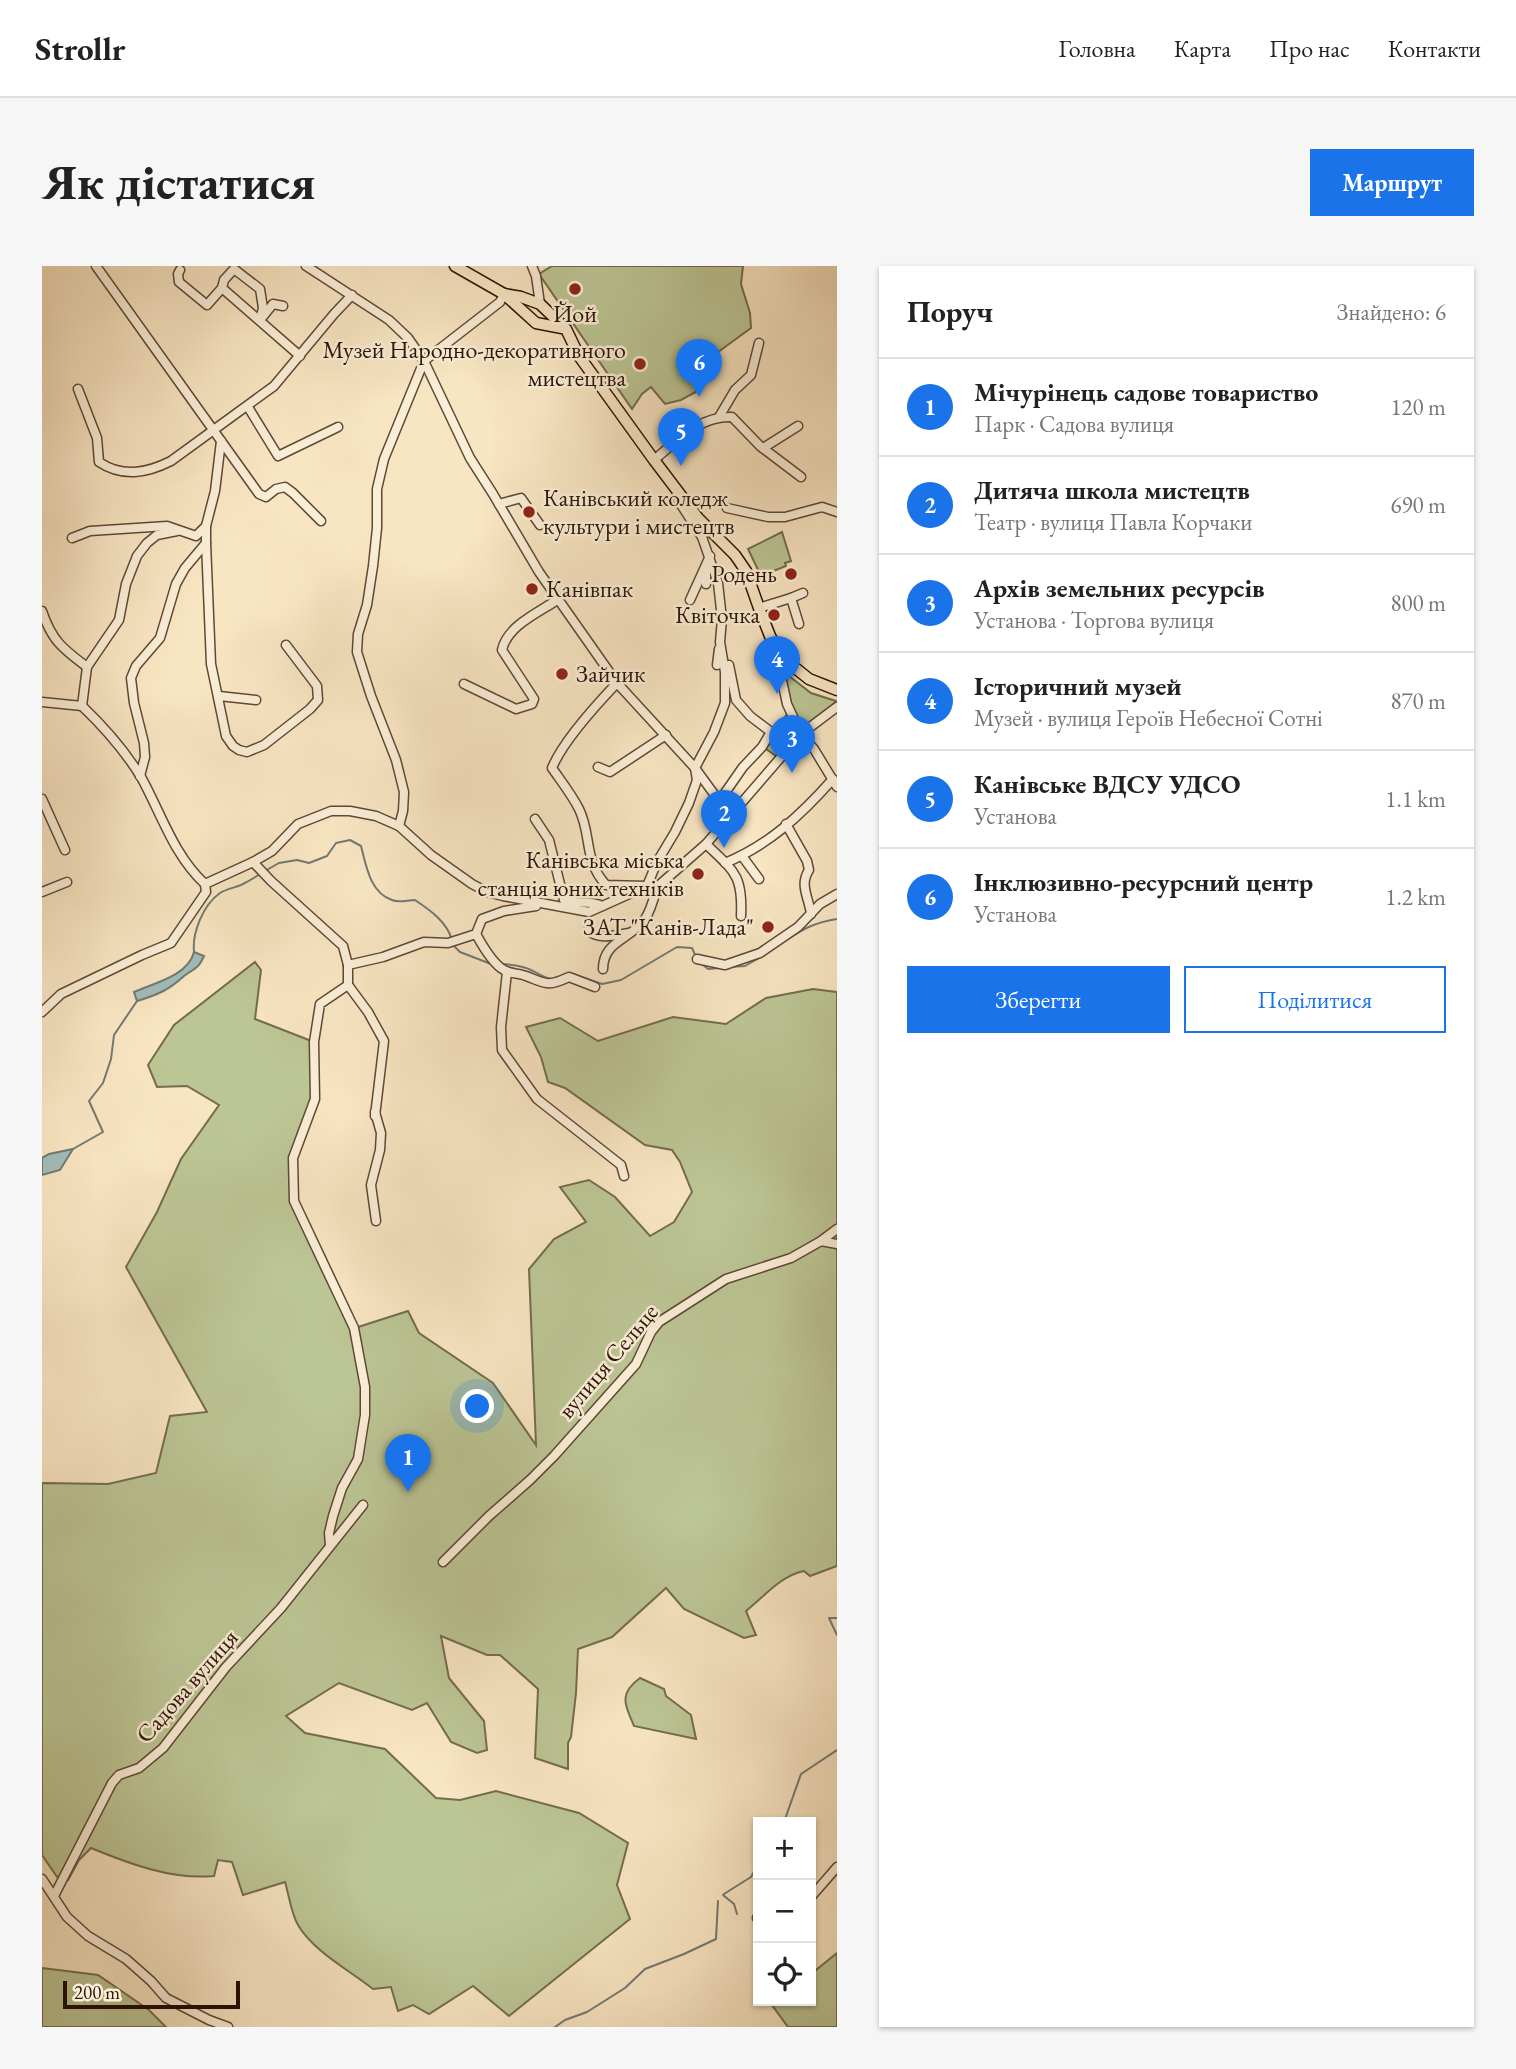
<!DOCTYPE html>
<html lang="uk">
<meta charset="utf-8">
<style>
:root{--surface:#fff;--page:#f6f6f6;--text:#222;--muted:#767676;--line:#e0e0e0;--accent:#1a73e8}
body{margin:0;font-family:"EB Garamond",serif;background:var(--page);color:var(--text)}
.controls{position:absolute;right:21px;bottom:21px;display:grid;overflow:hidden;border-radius:0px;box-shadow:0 2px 5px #0004}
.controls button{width:63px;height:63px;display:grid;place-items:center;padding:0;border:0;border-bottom:2px solid var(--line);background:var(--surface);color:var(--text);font:35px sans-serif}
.scale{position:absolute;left:21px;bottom:18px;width:177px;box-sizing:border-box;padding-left:7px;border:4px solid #2c1305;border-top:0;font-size:19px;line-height:24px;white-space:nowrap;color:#2c1305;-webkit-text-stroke:5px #faeed7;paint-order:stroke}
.you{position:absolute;left:436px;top:1141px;width:24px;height:24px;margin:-18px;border:5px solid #fff;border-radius:50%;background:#1a73e8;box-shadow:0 0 0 10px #1a73e833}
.badge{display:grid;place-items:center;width:46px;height:46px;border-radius:50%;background:var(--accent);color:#fff;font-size:23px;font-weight:700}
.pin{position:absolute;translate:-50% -58px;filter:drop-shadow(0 2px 4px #0008)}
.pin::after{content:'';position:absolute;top:37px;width:24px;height:21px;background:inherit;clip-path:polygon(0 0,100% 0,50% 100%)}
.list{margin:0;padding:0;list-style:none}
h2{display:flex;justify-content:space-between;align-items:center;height:91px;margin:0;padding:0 28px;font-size:30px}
h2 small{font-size:23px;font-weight:400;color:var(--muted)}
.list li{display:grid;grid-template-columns:46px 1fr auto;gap:21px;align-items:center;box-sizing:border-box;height:98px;padding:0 28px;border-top:2px solid var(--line)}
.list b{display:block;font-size:26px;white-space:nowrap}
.list p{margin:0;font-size:23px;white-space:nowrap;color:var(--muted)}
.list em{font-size:23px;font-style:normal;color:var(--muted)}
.actions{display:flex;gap:14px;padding:21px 28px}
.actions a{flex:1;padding:16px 0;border:2px solid var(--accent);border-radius:0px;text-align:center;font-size:24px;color:var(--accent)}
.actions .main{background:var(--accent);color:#fff}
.icon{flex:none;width:38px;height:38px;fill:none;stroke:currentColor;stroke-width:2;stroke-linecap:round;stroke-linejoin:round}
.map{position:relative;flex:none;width:795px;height:1761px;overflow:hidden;border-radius:0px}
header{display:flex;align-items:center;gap:42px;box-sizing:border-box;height:98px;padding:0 35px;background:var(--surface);border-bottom:2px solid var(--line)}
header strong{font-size:33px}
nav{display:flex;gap:38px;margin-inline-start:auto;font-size:24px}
.intro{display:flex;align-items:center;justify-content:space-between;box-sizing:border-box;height:168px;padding:0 42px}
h1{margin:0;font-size:49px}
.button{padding:18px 32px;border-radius:0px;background:var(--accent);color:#fff;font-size:24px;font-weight:700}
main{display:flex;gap:42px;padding:0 42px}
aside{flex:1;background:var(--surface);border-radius:0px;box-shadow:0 2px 5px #0004}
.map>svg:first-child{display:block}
</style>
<header>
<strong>Strollr</strong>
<nav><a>Головна</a><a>Карта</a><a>Про нас</a><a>Контакти</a></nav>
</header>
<div class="intro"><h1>Як дістатися</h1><a class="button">Маршрут</a></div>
<main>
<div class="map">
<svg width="795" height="1761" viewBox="0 0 795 1761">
<rect width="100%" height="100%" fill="#f8e5c2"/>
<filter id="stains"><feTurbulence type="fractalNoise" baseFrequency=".00286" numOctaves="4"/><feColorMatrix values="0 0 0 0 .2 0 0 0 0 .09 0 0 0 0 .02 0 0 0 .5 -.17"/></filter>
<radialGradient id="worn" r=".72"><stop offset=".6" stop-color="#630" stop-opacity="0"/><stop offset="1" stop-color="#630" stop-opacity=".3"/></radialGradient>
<!-- green -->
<g fill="#bcc594" stroke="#746c4c" stroke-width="2">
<path d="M510 0H701L699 18 708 47 709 62 672 89 654 112 659 123 639 134 623 138 609 121 600 128 590 143 497 8Z"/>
<path d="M740 266 749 295 743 297 744 300 719 310 706 283Z"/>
<path d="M747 410 769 427 794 435 787 444 763 460C751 447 747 433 743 416Z"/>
<path d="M745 448 753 467 737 492 724 483 730 469Z"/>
<path d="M213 696 219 704 213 753 272 776 273 833 251 892 252 935 313 1062 366 1045 377 1067 451 1117 494 1179 487 1003 512 973 544 956 518 921 547 914 573 931 608 970 632 956 650 926 638 896 630 884 603 879 523 822 506 816 499 791 484 761 518 752 556 775 631 751 684 758 724 732 771 723 795 726V1300L768 1310 762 1305C738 1310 723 1330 704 1345L714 1369 702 1372 642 1343 624 1322 570 1371 536 1383 534 1427 529 1471 526 1477V1503L493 1492 496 1423 458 1389H445L399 1370 407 1412 442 1455 445 1484 435 1487 409 1476 385 1437 370 1444 297 1417 244 1450 263 1467 343 1483 394 1532 418 1534 454 1525 537 1547 586 1577 575 1619 588 1653 467 1750 431 1720 387 1748 371 1739 356 1745 349 1721 331 1723C307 1704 271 1685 256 1659 249 1647 247 1629 243 1616L201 1629 190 1596 176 1594 172 1610C130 1614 88 1598 49 1582L37 1594 26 1614 15 1611 0 1589V1217L66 1218 114 1207 128 1150 165 1146 84 1001 115 946 139 893 177 839 145 820 115 821 106 799 132 759Z"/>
<path d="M598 1412 622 1423 624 1430 649 1449 654 1473 592 1460C583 1439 576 1428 598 1412Z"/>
<path d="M795 1687V1761H746L727 1735H769V1708Z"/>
<path d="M0 1702 56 1709 107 1744 124 1761H0Z"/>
</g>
<!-- water -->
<g fill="#a0bdbb" stroke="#727972" stroke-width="2">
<path d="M152 686 162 690C155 705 153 701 142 710 127 724 115 729 95 735L92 726C112 717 146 710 152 686Z"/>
<path d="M31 883 18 904 0 909V892L7 888Z"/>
</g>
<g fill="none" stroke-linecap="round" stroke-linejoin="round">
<!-- stream -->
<g stroke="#727972" stroke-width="2">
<path d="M223 605 237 597 255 594 267 597 285 590 294 577 308 574 319 580C324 599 328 627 350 634 356 637 366 634 373 634 388 644 405 656 410 674"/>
<path d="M411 679 418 686 449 698"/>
<path d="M733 681C755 667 768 657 795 653"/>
<path d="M152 686C150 667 161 639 178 627 184 623 192 622 199 619 205 616 212 612 218 608"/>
<path d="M458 698C467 698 481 700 489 704 498 708 502 713 512 713"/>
<path d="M660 698 666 703 677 702"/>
<path d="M686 701 703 700 717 692"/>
<path d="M531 708 560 718 565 717 579 714 635 681 650 682 654 691"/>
<path d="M31 883 61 866 47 835 61 817 69 793 72 769 95 735"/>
<path d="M795 1352H787L795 1369"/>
<path d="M742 1556 759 1508 795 1484"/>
<path d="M682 1628 709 1611 716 1599"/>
<path d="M681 1629 692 1638 695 1648"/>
<path d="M513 1761 523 1754 545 1746 583 1722 603 1703 642 1688 674 1673 676 1635"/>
</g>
<defs>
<g id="minor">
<path d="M54 0 217 228 224 231 234 223 243 221 251 227 279 255"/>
<path d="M264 0 347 54 366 72 382 95 428 192 451 228 497 306 575 417 653 502 688 550"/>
<path d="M490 0 494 10 498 38"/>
<path d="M138 4 136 8 137 16 165 39 180 22 182 14 192 3 218 23 221 42 218 54 231 38 241 40"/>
<path d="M180 22 258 90"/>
<path d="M36 123 55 172 57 196C81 212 105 207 129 195L232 120 292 48 310 29"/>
<path d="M206 141 236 190 296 161"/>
<path d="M677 151 693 124 709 109 717 77"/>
<path d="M179 175 173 225 164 260V277L169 398 184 470 191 480 197 484 205 486 222 479 268 443 276 434 275 420 244 379"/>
<path d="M721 182 756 160"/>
<path d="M612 194C636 174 657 150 690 151L718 180 759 211"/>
<path d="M457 238 479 232 498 259"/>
<path d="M685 242 726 251H743L780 241 795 246"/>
<path d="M135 265 115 269 105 277 95 290 84 318 77 354 45 401 40 440C62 461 83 485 99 511 119 547 132 590 163 618"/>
<path d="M30 272 48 265 125 260 154 270 164 260"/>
<path d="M664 302V318"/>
<path d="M749 332 761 327"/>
<path d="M648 334 668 290"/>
<path d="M717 342 749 332 757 358"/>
<path d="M0 345C10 375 21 383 45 401"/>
<path d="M735 382 736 396 745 438 759 468 772 483 795 521"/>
<path d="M675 399 677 383"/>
<path d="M575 417C555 438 521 475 510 502 519 515 530 529 537 543 550 569 541 594 564 619L605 620 615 596 633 566 647 537 655 514 653 502 672 466 683 437V406L678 376 680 353 676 317 660 271 636 234 635 225"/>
<path d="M422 418 474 443 490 438 492 433 460 384C465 361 493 348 512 336"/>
<path d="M178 431 177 430 214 434"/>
<path d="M0 436 40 440"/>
<path d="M556 501 568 506 624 469"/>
<path d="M98 510 103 491 102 477 92 437 89 412 94 400 118 372 134 318 143 302 164 277"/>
<path d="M0 533 23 584"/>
<path d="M678 534 701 501 720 481 729 466 708 450 694 434 687 399"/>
<path d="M493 553 507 574 522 634C535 639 548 634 560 640"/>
<path d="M744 558 765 595 767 604C757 619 767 632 769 648"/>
<path d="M357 560 361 545 362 526 354 494 329 430 315 386 316 368 325 339 331 300 335 262V223L342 193 382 95 458 36 462 28"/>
<path d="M664 578C692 605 701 609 699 650"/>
<path d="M700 590 717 613"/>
<path d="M211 596 229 615 301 680 306 699"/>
<path d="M683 597C727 579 759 549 791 513"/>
<path d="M0 626 25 616"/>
<path d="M546 665C559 674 573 669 587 667"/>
<path d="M434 668C440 679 451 698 462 704 469 708 477 707 484 710 505 718 505 721 527 711L553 721"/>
<path d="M655 693 683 699 718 687 756 661 778 638 795 628"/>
<path d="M561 703C561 675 588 674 603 653 609 644 612 632 615 621"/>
<path d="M465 706 459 761 460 784 495 833 579 899 582 910"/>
<path d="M306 719V699L341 691 382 676 406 677 434 668 440 653 462 645 494 640"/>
<path d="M306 719 326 746 342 775 333 850"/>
<path d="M0 746 19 728 100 689 129 677 164 626 163 618 211 596 230 585 256 558 289 545H308L334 550 357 560 389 589 430 618 445 626 461 630 547 646 605 620 615 621 664 578 759 468 795 441"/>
<path d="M333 846 339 867 338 884 329 919 334 955"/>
<path d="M779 975 795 963"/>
<path d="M288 1279 287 1267 291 1250 300 1222 316 1193 323 1149V1121L312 1062 252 935 251 892 273 833 272 776 278 738 306 719"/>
<path d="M401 1296 447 1250 488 1214 512 1190 594 1098 609 1066 617 1056 684 1013 749 992 779 975 795 978"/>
<path d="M0 1613 25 1651 46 1670 84 1693 109 1715 124 1732 167 1754 186 1761"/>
<path d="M12 1630 70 1517 77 1509 97 1502 121 1482 184 1401 239 1342 321 1239"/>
<path d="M769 1631 795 1601"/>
<path d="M715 1652 716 1651"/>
</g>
<g id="major">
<path d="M413 0 462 28 494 57 520 62"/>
<path d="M462 28 479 31 498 38 524 63 537 90 612 194 656 252 693 289 704 305 717 342 728 370 735 382 752 401 767 413 795 424"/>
</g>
</defs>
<!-- minor casing -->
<use href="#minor" stroke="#5f4834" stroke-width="11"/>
<!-- major casing -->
<use href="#major" stroke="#2c1305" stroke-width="13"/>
<!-- minor -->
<use href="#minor" stroke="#faeed7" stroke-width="8"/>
<!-- major -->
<use href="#major" stroke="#f8e5c2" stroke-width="10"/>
</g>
<!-- markers -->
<g fill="#8f2418" stroke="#faeed7" stroke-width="2.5">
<circle cx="533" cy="23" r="7"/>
<circle cx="598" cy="98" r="7"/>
<circle cx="487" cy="246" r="7"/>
<circle cx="749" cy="308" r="7"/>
<circle cx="490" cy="323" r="7"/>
<circle cx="732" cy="349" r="7"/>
<circle cx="520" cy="408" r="7"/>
<circle cx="656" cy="608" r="7"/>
<circle cx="726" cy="661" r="7"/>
</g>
<g text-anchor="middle" stroke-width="5" stroke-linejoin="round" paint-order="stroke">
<!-- poi labels -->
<g font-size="24" fill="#2c1305" stroke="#faeed7" text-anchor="end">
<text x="533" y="56" text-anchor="middle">Йой</text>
<text x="584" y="92">Музей Народно-декоративного<tspan x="584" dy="28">мистецтва</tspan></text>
<text x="501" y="240" text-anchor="start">Канівський коледж<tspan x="501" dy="28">культури і мистецтв</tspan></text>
<text x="735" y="316">Родень</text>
<text x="504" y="331" text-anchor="start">Канівпак</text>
<text x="718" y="357">Квіточка</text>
<text x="534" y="416" text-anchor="start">Зайчик</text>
<text x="642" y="602">Канівська міська<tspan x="642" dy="28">станція юних техніків</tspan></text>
<text x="712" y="669">ЗАТ "Канів-Лада"</text>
</g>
<!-- street labels -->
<g font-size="24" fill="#2c1305" stroke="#faeed7">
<text transform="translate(566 1095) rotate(-50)" y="8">вулиця Сельце</text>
<text transform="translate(145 1420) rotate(-49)" y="8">Садова вулиця</text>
</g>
</g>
<rect width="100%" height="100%" filter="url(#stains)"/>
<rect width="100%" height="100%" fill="url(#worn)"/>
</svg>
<div class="controls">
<button>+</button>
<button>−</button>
<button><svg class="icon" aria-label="locate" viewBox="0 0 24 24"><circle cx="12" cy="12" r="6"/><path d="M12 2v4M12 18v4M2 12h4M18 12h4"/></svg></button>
</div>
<div class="scale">200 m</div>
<div class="you"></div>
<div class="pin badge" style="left:366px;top:1226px">1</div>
<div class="pin badge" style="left:682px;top:582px">2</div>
<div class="pin badge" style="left:750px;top:507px">3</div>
<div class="pin badge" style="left:735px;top:428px">4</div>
<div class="pin badge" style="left:639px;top:200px">5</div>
<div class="pin badge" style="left:657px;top:131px">6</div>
</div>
<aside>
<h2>Поруч<small>Знайдено: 6</small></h2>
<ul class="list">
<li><span class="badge">1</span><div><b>Мічурінець садове товариство</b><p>Парк · Садова вулиця</p></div><em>120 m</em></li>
<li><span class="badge">2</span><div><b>Дитяча школа мистецтв</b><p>Театр · вулиця Павла Корчаки</p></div><em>690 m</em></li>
<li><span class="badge">3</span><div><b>Архів земельних ресурсів</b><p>Установа · Торгова вулиця</p></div><em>800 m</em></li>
<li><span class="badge">4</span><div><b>Історичний музей</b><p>Музей · вулиця Героїв Небесної Сотні</p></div><em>870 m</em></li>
<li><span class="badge">5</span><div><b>Канівське ВДСУ УДСО</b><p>Установа</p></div><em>1.1 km</em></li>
<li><span class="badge">6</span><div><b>Інклюзивно-ресурсний центр</b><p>Установа</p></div><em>1.2 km</em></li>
</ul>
<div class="actions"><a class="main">Зберегти</a><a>Поділитися</a></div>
</aside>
</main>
